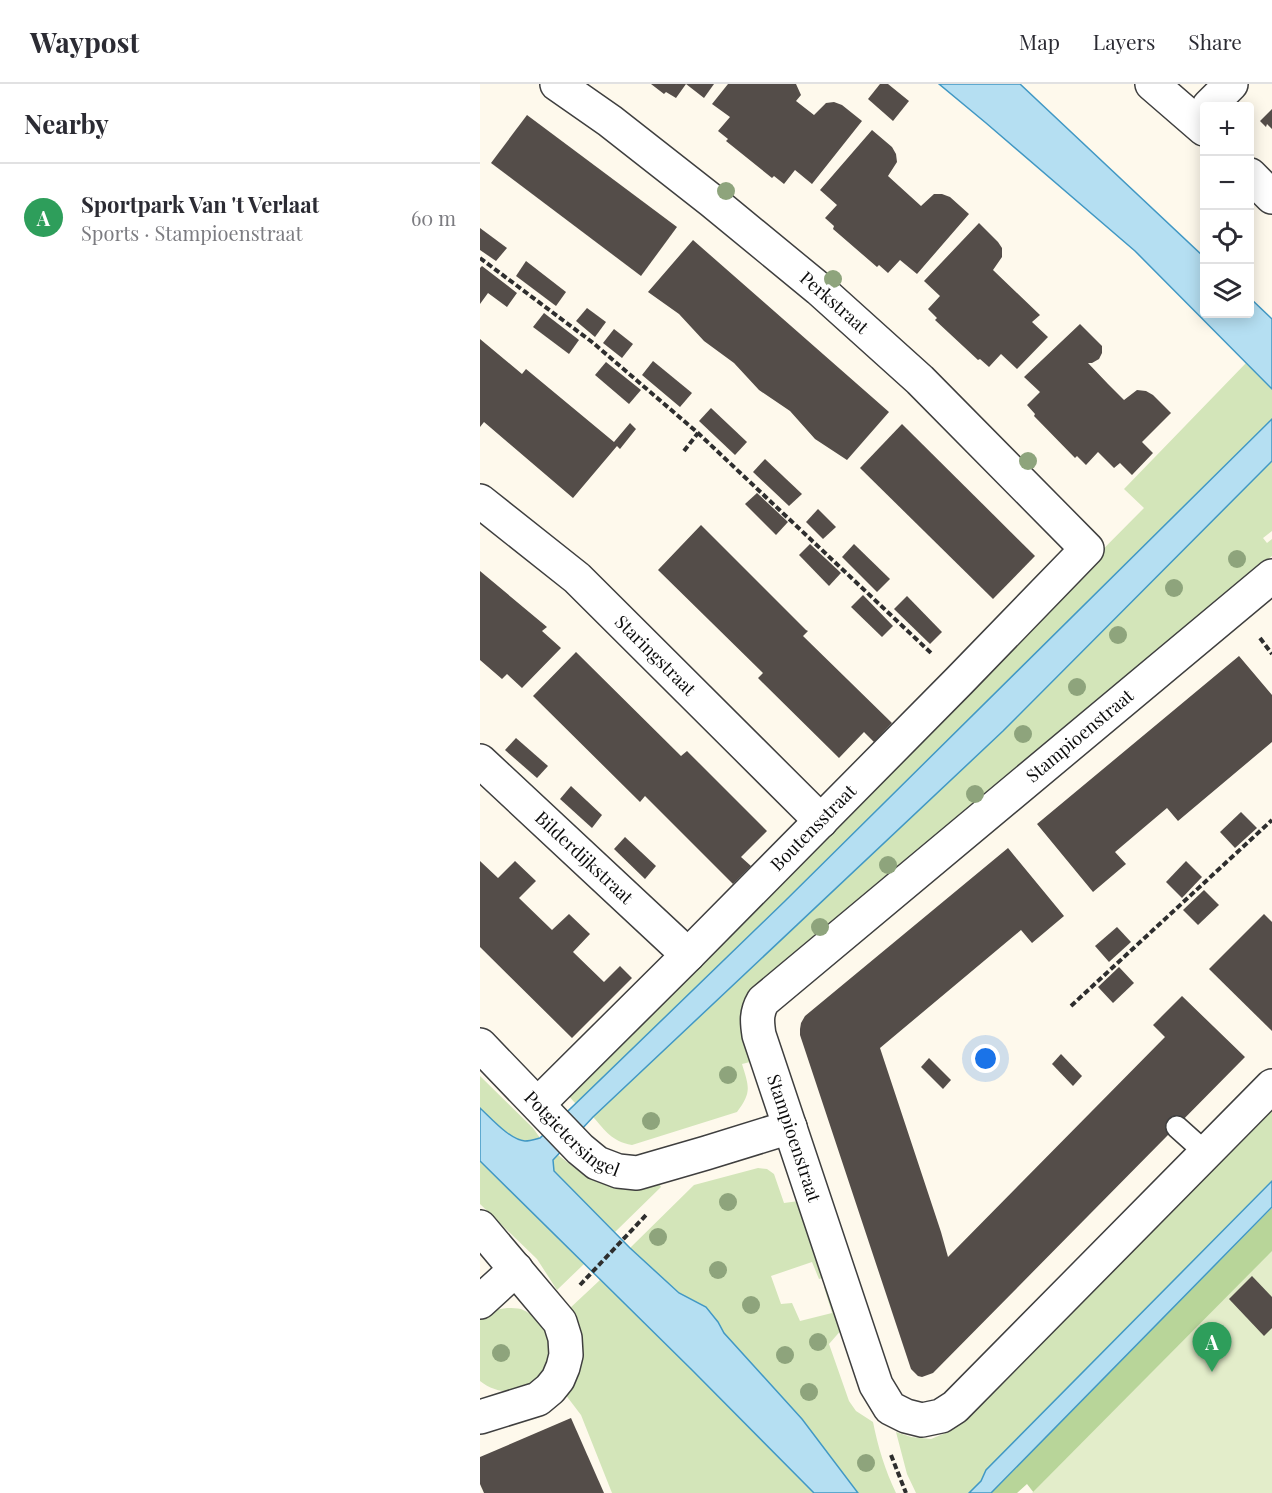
<!DOCTYPE html>
<meta charset="utf-8">
<style>
:root{--surface:#fff;--page:#f2f2f3;--text:#2b2b33;--muted:#7c7c81;--line:#e1e1e2;--accent:#b22e3d}
body{margin:0;font-family:"Playfair Display",serif;background:var(--page);color:var(--text)}
.controls{position:absolute;right:18px;top:18px;display:grid;overflow:hidden;border-radius:6px;box-shadow:0 3px 15px #0003}
.controls button{width:54px;height:54px;display:grid;place-items:center;padding:0;border:0;border-bottom:2px solid var(--line);background:var(--surface);color:var(--text);font:30px sans-serif}
.you{position:absolute;left:506px;top:975px;width:21px;height:21px;margin:-15px;border:4px solid #fff;border-radius:50%;background:#1a73e8;box-shadow:0 0 0 9px #1a73e833}
.badge{display:grid;place-items:center;width:39px;height:39px;border-radius:50%;background:var(--accent);color:#fff;font-size:20px;font-weight:700}
.pin{position:absolute;translate:-50% -50px;filter:drop-shadow(0 2px 3px #0008)}
.pin::after{content:'';position:absolute;top:32px;width:21px;height:18px;background:inherit;clip-path:polygon(0 0,100% 0,50% 100%)}
.list{margin:0;padding:0;list-style:none}
h2{display:flex;justify-content:space-between;align-items:center;height:78px;margin:0;padding:0 24px;font-size:26px}
h2 small{font-size:20px;font-weight:400;color:var(--muted)}
.list li{display:grid;grid-template-columns:39px 1fr auto;gap:18px;align-items:center;box-sizing:border-box;height:108px;padding:0 24px;border-top:2px solid var(--line)}
.list b{display:block;font-size:22px;white-space:nowrap}
.list p{margin:0;font-size:20px;white-space:nowrap;color:var(--muted)}
.list em{font-size:20px;font-style:normal;color:var(--muted)}
.icon{flex:none;width:33px;height:33px;fill:none;stroke:currentColor;stroke-width:2;stroke-linecap:round;stroke-linejoin:round}
.map{position:relative;flex:none;width:792px;height:1409px;overflow:hidden}
header{display:flex;align-items:center;gap:36px;box-sizing:border-box;height:84px;padding:0 30px;background:var(--surface);border-bottom:2px solid var(--line)}
header strong{font-size:28px}
nav{display:flex;gap:33px;margin-inline-start:auto;font-size:21px}
main{display:flex}
aside{flex:1;background:var(--surface)}
.map>svg:first-child{display:block}
</style>
<header>
<strong>Waypost</strong>
<nav><a>Map</a><a>Layers</a><a>Share</a></nav>
</header>
<main>
<aside>
<h2>Nearby<small></small></h2>
<ul class="list">
<li><span class="badge" style="background:#2e9e5b">A</span><div><b>Sportpark Van 't Verlaat</b><p>Sports · Stampioenstraat</p></div><em>60 m</em></li>
</ul>
</aside>
<div class="map">
<svg width="792" height="1409" viewBox="0 0 792 1409">
<rect width="100%" height="100%" fill="#fef9ec"/>
<!-- green -->
<g fill="#d3e5b9">
<path d="M766 279 792 305V335L790 337 305 817 96 1020 85 1008 664 424 644 405Z"/>
<path d="M792 377V447L783 454 787 459 792 455V472L747 508 272 909 264 918 261 932 274 977 262 980C269 1003 272 1008 257 1028L152 1061C131 1057 126 1047 113 1033L523 647Z"/>
<path d="M0 992 53 1044 60 1054C56 1055 49 1057 45 1057 30 1056 11 1034 0 1024Z"/>
<path d="M792 1022V1097L506 1386 501 1397 489 1409H436L427 1390 416 1348 431 1353 451 1355 468 1348Z"/>
<path d="M78 1071C97 1086 116 1101 141 1105 154 1107 167 1102 179 1099L181 1103 135 1148 74 1087 73 1076Z"/>
<path d="M0 1077 104 1180 77 1206 57 1175 0 1120Z"/>
<path d="M278 1084 287 1085 294 1090 304 1119 319 1117 346 1193 339 1195 332 1178 291 1192 301 1220 312 1219 320 1237 352 1229 344 1203 349 1202 363 1244 349 1260 369 1317 376 1327 393 1338C398 1363 405 1386 416 1409H378L322 1335 244 1249 238 1238 226 1223 199 1209 150 1164 214 1101Z"/>
<path d="M792 1123 724 1194 511 1409Z"/>
<path d="M120 1196 212 1286 334 1409H132L101 1331 85 1310 89 1225Z"/>
<path d="M27 1224C31 1224 37 1224 41 1225 48 1228 55 1233 60 1239 94 1276 42 1330 0 1297V1235L14 1226Z"/>
</g>
<!-- forest -->
<path fill="#b8d599" d="M792 1124V1169L554 1409 547 1400 537 1409H511Z"/>
<!-- pitch -->
<path fill="#e3edca" d="M792 1167V1409H552Z"/>
<!-- water -->
<g fill="#b5dff2" stroke="#4198c4" stroke-width="1.5">
<path d="M459 0H540L724 173V230H770V214L792 235V305L655 167 506 39Z"/>
<path d="M792 335V377L523 647 113 1033 73 1076 74 1087 150 1164 199 1209 226 1223 238 1238 244 1249 322 1335 378 1409H334L212 1286 0 1077V1024C11 1034 30 1056 45 1057 50 1057 56 1055 60 1054L305 817Z"/>
<path d="M792 1097V1123L511 1409H489L501 1397 506 1386Z"/>
</g>
<!-- building -->
<g fill="#544d49">
<path d="M171 0H206L196 14 186 8 184 10Z"/>
<path d="M206 0H234L224 14Z"/>
<path d="M248 0H316L321 11 316 17 334 31 346 19 354 18 362 21 382 37 332 100 315 86 304 100 294 92 292 94 246 57 248 55 238 47 250 33 232 20Z"/>
<path d="M400 0H408L429 17 413 37 388 15Z"/>
<path d="M792 25V45L787 40 786 43 780 37Z"/>
<path d="M47 31 197 143 161 192 11 79Z"/>
<path d="M392 46 412 63 416 70 417 78 408 92 441 122 454 110H462L470 113 489 130 437 190 420 176 408 189 399 181 397 183 353 145 354 142 345 134 357 121 340 106Z"/>
<path d="M499 139 518 158 522 164V173L513 186 560 231 552 238 568 253 537 285 521 270 509 283 500 275 498 276 455 236 457 234 448 225 460 212 444 197Z"/>
<path d="M0 144 27 164 16 177 0 166Z"/>
<path d="M213 156 409 328 367 376 335 355 310 327 279 306 254 279 224 257 199 230 168 208Z"/>
<path d="M46 177 86 208 76 222 36 192Z"/>
<path d="M2 182 37 209 27 223 8 209 0 220V184Z"/>
<path d="M107 224 126 238 115 253 96 237Z"/>
<path d="M64 229 99 256 89 270 53 243Z"/>
<path d="M600 240 622 262V269L619 275 612 279H608L628 300 644 316 657 306 666 307 673 311 691 329 662 358 673 369 652 391 640 379 634 384 618 368 606 381 597 372 595 374 554 332 555 330 547 321 560 308 544 293Z"/>
<path d="M134 245 153 260 142 274 123 259Z"/>
<path d="M0 255 42 290 46 285 134 358 150 339 156 345 140 365 137 362 93 414 4 338 0 343Z"/>
<path d="M173 277 212 309 200 323 162 291Z"/>
<path d="M126 278 161 306 149 320 115 291Z"/>
<path d="M231 324 267 358 255 371 219 337Z"/>
<path d="M422 340 555 472 513 515 380 384Z"/>
<path d="M285 375 322 410 309 422 273 388Z"/>
<path d="M277 409 308 438 296 451 265 420Z"/>
<path d="M338 425 356 443 343 455 326 438Z"/>
<path d="M221 441 326 546 328 547 323 552 412 639 394 658 384 648 359 674 278 594 283 589 178 486Z"/>
<path d="M330 460 361 489 349 502 319 471Z"/>
<path d="M374 460 410 495 397 508 362 473Z"/>
<path d="M0 487 67 543 62 547 81 564 42 604 27 590 22 595 0 576Z"/>
<path d="M383 511 413 542 402 553 371 523Z"/>
<path d="M427 512 462 548 450 560 414 525Z"/>
<path d="M96 568 201 672 207 667 287 747 261 773 271 782 253 800 165 712 160 718 53 612Z"/>
<path d="M759 572 792 611V658L698 737 687 724 635 768 646 780 613 808 557 740Z"/>
<path d="M36 654 68 682 57 694 25 666Z"/>
<path d="M91 702 122 731 112 744 80 715Z"/>
<path d="M761 728 777 744 755 764 740 748Z"/>
<path d="M145 753 176 782 165 795 134 765Z"/>
<path d="M528 764 584 832 552 859 541 846 400 964 461 1148 468 1173 685 953 673 941 702 912 765 973 453 1289 442 1293 438 1292 431 1285 320 951V945L321 939 325 932Z"/>
<path d="M0 777 18 794 35 777 56 797 39 814 72 846 89 830 110 850 93 868 124 898 140 882 152 894 92 954 0 863Z"/>
<path d="M706 777 722 793 702 814 686 798Z"/>
<path d="M724 806 739 821 718 841 703 826Z"/>
<path d="M784 830 792 838V947L729 885Z"/>
<path d="M637 843 651 858 629 878 615 862Z"/>
<path d="M639 883 654 899 633 919 618 903Z"/>
<path d="M581 970 602 992 593 1002 572 980Z"/>
<path d="M449 974 471 996 463 1005 441 983Z"/>
<path d="M772 1192 792 1213V1244L784 1252 749 1215Z"/>
<path d="M91 1334 124 1409H4L0 1400V1373Z"/>
</g>
<g fill="none" stroke-linecap="round" stroke-linejoin="round">
<defs>
<path id="lane" d="M697 1043 726 1069"/>
<g id="street">
<path d="M672 0 724 45"/>
<path d="M729 22 751 0"/>
<path d="M770 91 792 113"/>
<path id="s1" d="M0 417 97 494 341 737"/>
<path id="s2" d="M792 492 283 917C276 929 277 938 279 951L396 1301 410 1324 426 1332 442 1336 461 1332 475 1323 792 1002"/>
<path id="s3" d="M0 677 208 871"/>
<path id="s4" d="M0 961 100 1065 117 1079 138 1087 157 1089 226 1069 310 1043"/>
<path id="s5" d="M58 1020 208 871 479 597 607 465 440 296 339 205 232 117 130 37 77 0"/>
<path d="M0 1143 80 1238 85 1254 86 1271 83 1283 78 1295 70 1305 58 1315 0 1333"/>
<path d="M0 1218 36 1185"/>
</g>
</defs>
<!-- lane casing -->
<use href="#lane" stroke="#3f3f3f" stroke-width="24"/>
<!-- street casing -->
<use href="#street" stroke="#3f3f3f" stroke-width="36"/>
<!-- path -->
<g stroke="#2e2e2e" stroke-width="4" stroke-dasharray="6 3" stroke-linecap="butt">
<path d="M0 174 112 258 218 349 451 569"/>
<path d="M204 367 218 349"/>
<path d="M780 554 792 570"/>
<path d="M591 922 792 736"/>
<path d="M100 1201 167 1130"/>
<path d="M411 1371 426 1409"/>
</g>
<!-- lane -->
<use href="#lane" stroke="#fff" stroke-width="21"/>
<!-- street -->
<use href="#street" stroke="#fff" stroke-width="33"/>
</g>
<!-- trees -->
<g fill="#8ea47c">
<circle cx="246" cy="107" r="9"/>
<circle cx="353" cy="195" r="9"/>
<circle cx="548" cy="377" r="9"/>
<circle cx="757" cy="475" r="9"/>
<circle cx="694" cy="504" r="9"/>
<circle cx="638" cy="551" r="9"/>
<circle cx="597" cy="603" r="9"/>
<circle cx="543" cy="650" r="9"/>
<circle cx="495" cy="710" r="9"/>
<circle cx="408" cy="781" r="9"/>
<circle cx="340" cy="843" r="9"/>
<circle cx="248" cy="991" r="9"/>
<circle cx="171" cy="1037" r="9"/>
<circle cx="248" cy="1118" r="9"/>
<circle cx="178" cy="1153" r="9"/>
<circle cx="238" cy="1186" r="9"/>
<circle cx="271" cy="1221" r="9"/>
<circle cx="338" cy="1258" r="9"/>
<circle cx="21" cy="1269" r="9"/>
<circle cx="305" cy="1271" r="9"/>
<circle cx="329" cy="1308" r="9"/>
<circle cx="386" cy="1379" r="9"/>
</g>
<g text-anchor="middle" stroke-width="6" stroke-linejoin="round" paint-order="stroke">
<!-- street labels -->
<g font-size="18" fill="#0c0c0c" stroke="#fff">
<text transform="translate(354 219) rotate(41)" y="6">Perkstraat</text>
<text dy="6" stroke="none"><textPath href="#s1" startOffset="234">Staringstraat</textPath></text>
<text transform="translate(600 652) rotate(-40)" y="6">Stampioenstraat</text>
<text dy="6" stroke="none"><textPath href="#s5" startOffset="390">Boutensstraat</textPath></text>
<text dy="6" stroke="none"><textPath href="#s3" startOffset="142">Bilderdijkstraat</textPath></text>
<text dy="6" stroke="none"><textPath href="#s4" startOffset="129">Potgietersingel</textPath></text>
<text dy="6" stroke="none"><textPath href="#s2" startOffset="807">Stampioenstraat</textPath></text>
</g>
</g>
</svg>
<div class="controls">
<button>+</button>
<button>−</button>
<button><svg class="icon" aria-label="locate" viewBox="0 0 24 24"><circle cx="12" cy="12" r="6"/><path d="M12 2v4M12 18v4M2 12h4M18 12h4"/></svg></button>
<button><svg class="icon" aria-label="layers" viewBox="0 0 24 24"><path d="M12 4l9 5-9 5-9-5zM3 14l9 5 9-5"/></svg></button>
</div>
<div class="you"></div>
<div class="pin badge" style="left:732px;top:1288px;background:#2e9e5b">A</div>
</div>
</main>
